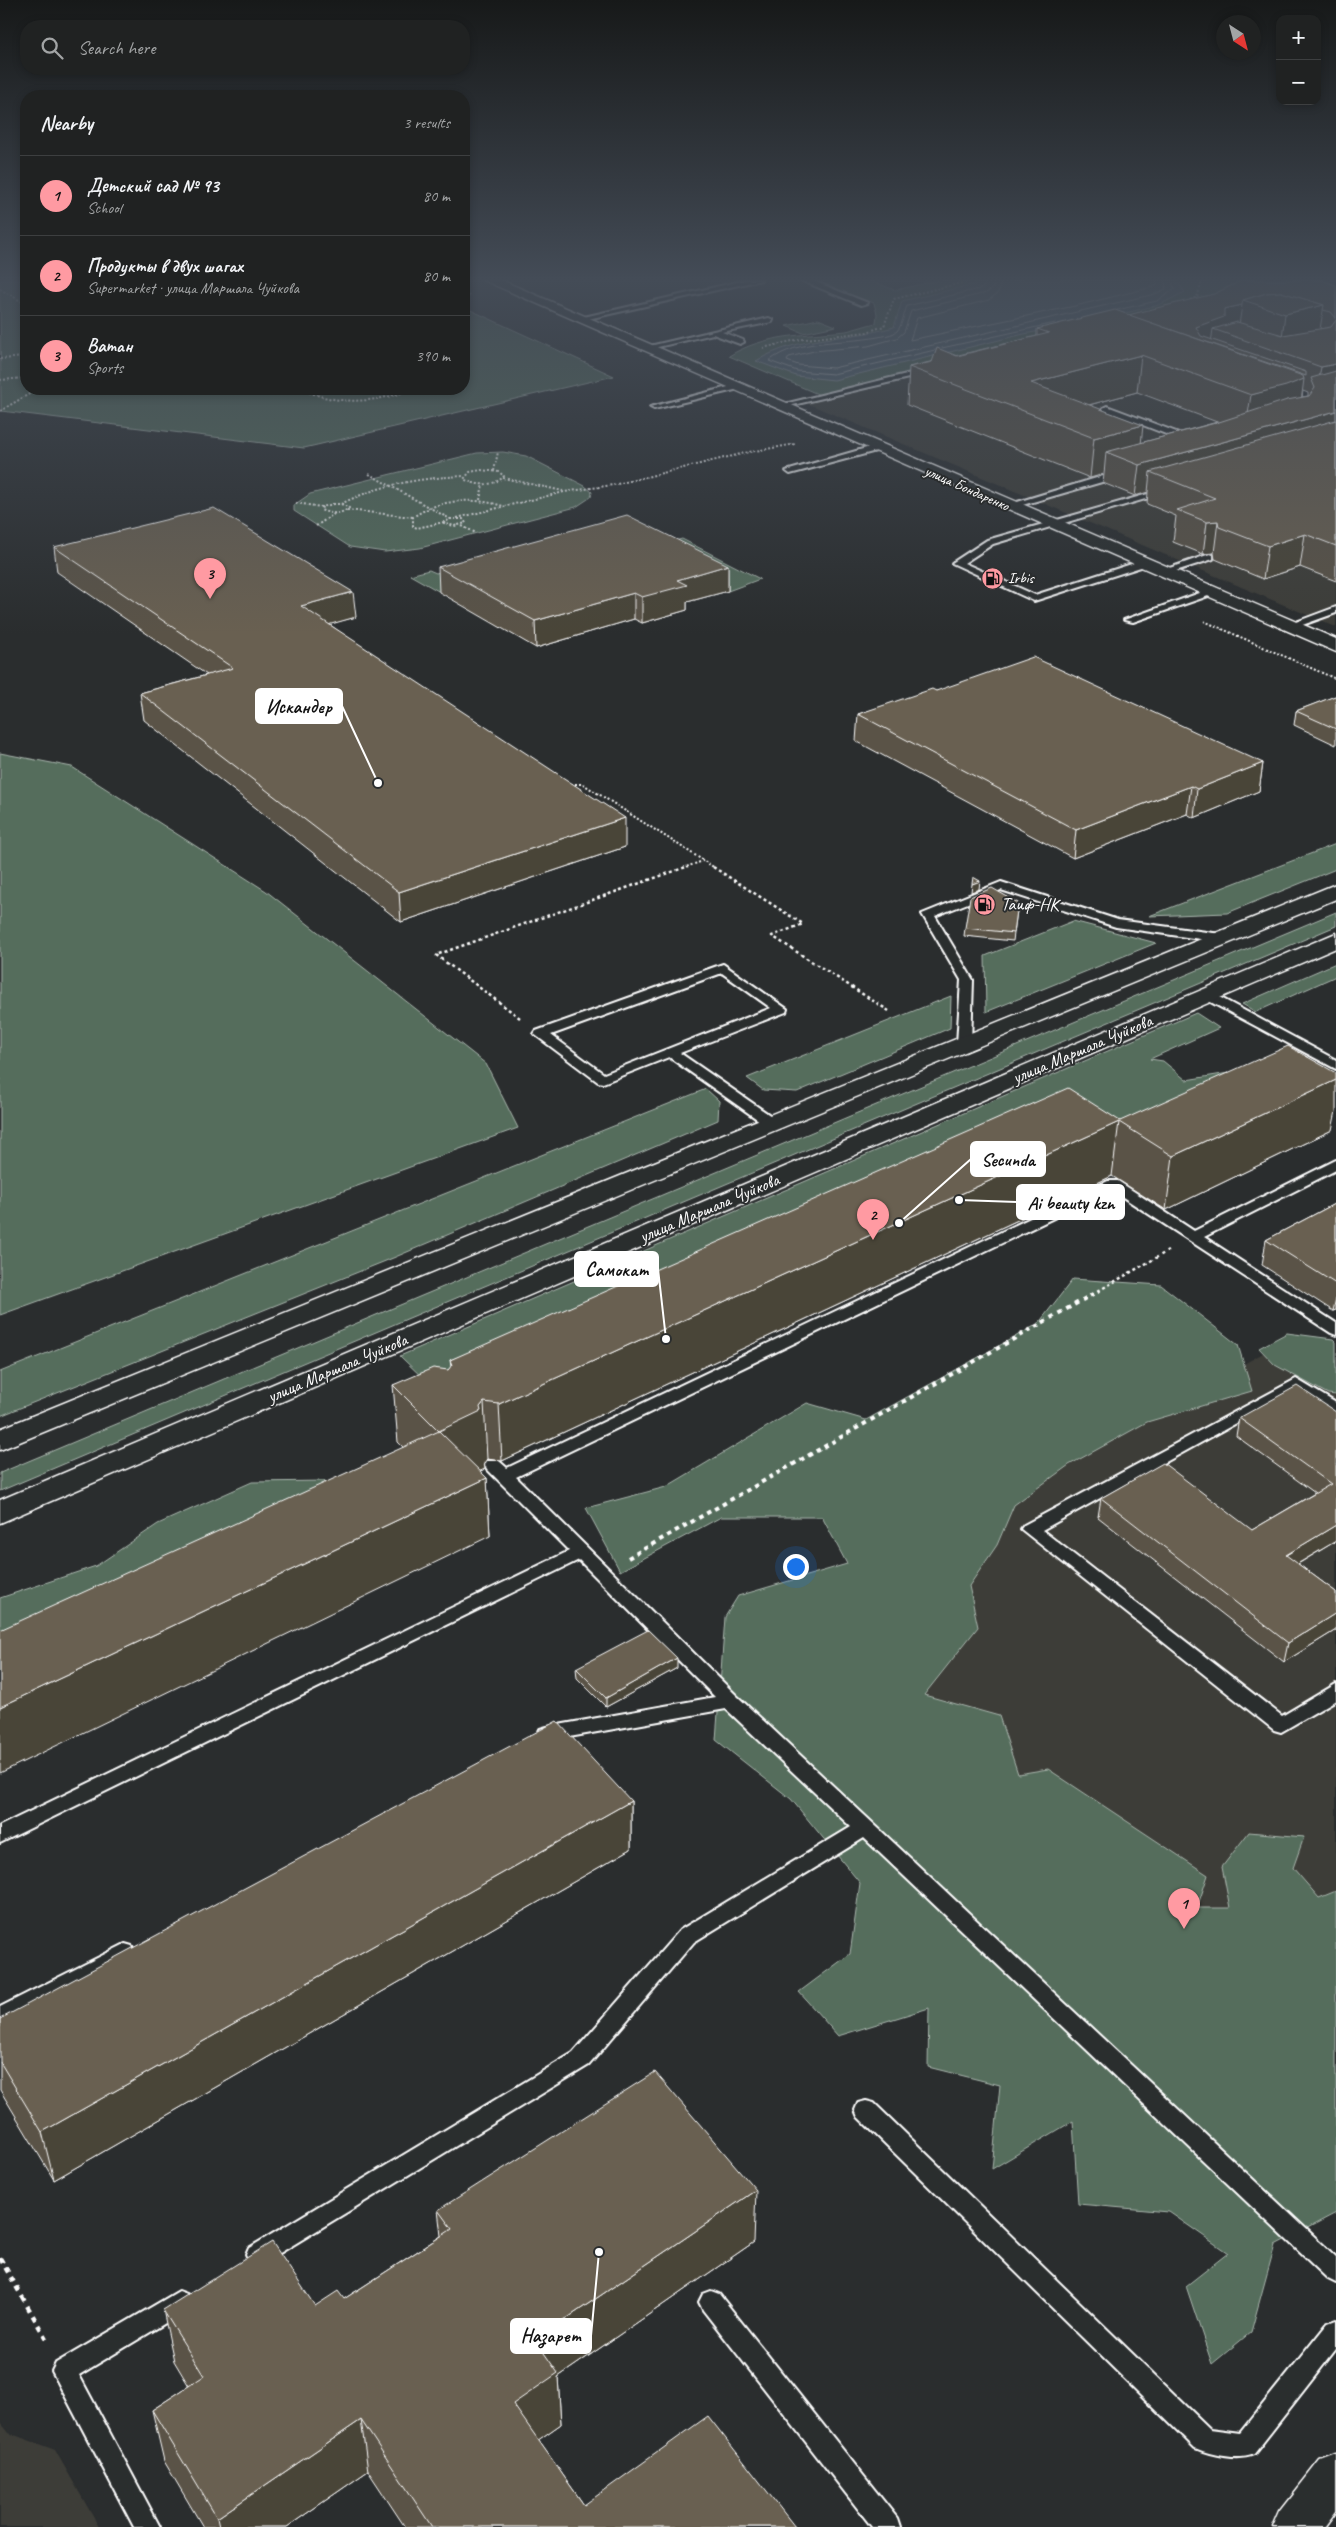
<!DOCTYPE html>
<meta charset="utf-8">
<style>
:root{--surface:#202222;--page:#282a2a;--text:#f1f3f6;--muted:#a2a4a5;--line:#3d3f40;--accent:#ff9aa2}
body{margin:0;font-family:Caveat,sans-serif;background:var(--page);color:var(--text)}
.controls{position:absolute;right:15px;top:15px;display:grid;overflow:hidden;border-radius:10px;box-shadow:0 2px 8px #0003}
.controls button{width:45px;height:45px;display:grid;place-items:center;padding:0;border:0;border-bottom:1px solid var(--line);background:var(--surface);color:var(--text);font:25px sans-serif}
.compass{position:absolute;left:1216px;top:15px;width:45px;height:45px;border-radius:50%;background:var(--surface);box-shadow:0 2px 8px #0003;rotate:144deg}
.you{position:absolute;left:795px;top:1566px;width:18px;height:18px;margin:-12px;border:4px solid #fff;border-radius:50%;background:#1a73e8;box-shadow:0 0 0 8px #1a73e833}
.badge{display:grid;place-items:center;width:32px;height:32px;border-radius:50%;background:var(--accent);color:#111;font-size:16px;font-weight:700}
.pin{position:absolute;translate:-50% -41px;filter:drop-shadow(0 1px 2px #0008)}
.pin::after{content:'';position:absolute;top:26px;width:18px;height:15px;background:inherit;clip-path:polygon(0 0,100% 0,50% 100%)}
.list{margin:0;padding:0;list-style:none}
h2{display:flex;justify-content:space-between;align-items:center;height:65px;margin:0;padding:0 20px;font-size:21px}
h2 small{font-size:16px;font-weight:400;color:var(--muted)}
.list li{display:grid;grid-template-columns:32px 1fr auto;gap:15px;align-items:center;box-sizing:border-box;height:80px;padding:0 20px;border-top:1px solid var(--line)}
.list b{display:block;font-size:19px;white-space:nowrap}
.list p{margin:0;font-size:16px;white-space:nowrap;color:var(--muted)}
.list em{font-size:16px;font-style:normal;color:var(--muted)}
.icon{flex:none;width:28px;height:28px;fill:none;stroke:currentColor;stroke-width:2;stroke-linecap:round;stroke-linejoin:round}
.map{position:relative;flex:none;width:1336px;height:2527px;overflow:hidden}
.search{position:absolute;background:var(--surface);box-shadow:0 2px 8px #0003;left:20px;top:20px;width:450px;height:55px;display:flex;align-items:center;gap:12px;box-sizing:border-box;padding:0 18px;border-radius:20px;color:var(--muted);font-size:19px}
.panel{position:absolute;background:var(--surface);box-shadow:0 2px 8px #0003;left:20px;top:90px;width:450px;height:305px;border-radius:20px}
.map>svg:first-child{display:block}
</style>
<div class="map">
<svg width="1336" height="2527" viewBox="0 0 1336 2527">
<rect width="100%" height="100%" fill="#2a2d2e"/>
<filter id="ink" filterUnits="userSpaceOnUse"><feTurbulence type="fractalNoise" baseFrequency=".02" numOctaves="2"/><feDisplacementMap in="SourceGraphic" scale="10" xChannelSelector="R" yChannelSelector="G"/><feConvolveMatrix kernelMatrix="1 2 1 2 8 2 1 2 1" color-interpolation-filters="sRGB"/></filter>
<g filter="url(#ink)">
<!-- built -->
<g fill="#3d3d38">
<path d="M1088 334 1308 413 1336 405V627L804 402Z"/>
<path d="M1298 1333 1336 1357V2200L727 1659Z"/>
<path d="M0 2422 9 2433 55 2450 99 2527H0Z"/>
</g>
<!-- green -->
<g fill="#546d5c" stroke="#aab6ae">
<path d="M0 280H26V389H464V307L614 376 304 448 1 411Z"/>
<path d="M810 280H869L895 290 940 280H1249L1222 300 1101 325 820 395 729 356C764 334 807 335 846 331 856 329 866 325 876 323L877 314 874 303Z"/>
<path d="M818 319 836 326 803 333 786 326Z"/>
<path d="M503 452 526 456 585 486 592 492 591 497 576 507 420 548 385 552 350 547 294 511V505L310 494 477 453Z"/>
<path d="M682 539 760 579 728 591 646 549Z"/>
<path d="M475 562 440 592 410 575 429 570 436 573Z"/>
<path d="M0 753 72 767 266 891 486 1064 518 1128 0 1315Z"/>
<path d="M1336 844V869L1227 913 1149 916Z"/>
<path d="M1336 912V926L0 1491V1473Z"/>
<path d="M1073 921 1156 943 986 1012 985 956Z"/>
<path d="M1336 963V976L1256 1012 1242 1004Z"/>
<path d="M951 996 950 1028 797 1092 763 1090 747 1078Z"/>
<path d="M1196 1013 1219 1028 1150 1059 1163 1061 1186 1080 1235 1072 1261 1085 427 1382 400 1356Z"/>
<path d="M706 1089 719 1101 718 1120 393 1258 0 1416V1372Z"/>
<path d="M1073 1279 1161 1285 1238 1345 1252 1391 1147 1422 1069 1465 1014 1505 997 1545 969 1586 978 1627 924 1695 999 1716 1018 1774 1048 1769 1208 1875 1197 1908H1230L1222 1867 1249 1832 1304 1837 1293 1868 1319 1898 1336 1891V2213L1275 2245 1251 2332 1212 2364 1186 2286 1228 2253 1169 2212 1078 2204 1073 2121 992 2169 1000 2085 928 2067 929 2008 838 2036 799 1992 850 1954 860 1883 791 1799 716 1740 725 1617 738 1596 847 1564 822 1517H721L620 1571 586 1508 666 1487 807 1403 866 1420 1038 1324Z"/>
<path d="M1287 1333 1333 1339 1336 1342V1395L1328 1394 1275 1365 1259 1348Z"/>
<path d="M325 1481 318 1531 0 1673V1598L96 1566 158 1524 252 1482Z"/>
</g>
<!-- water -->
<path fill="#576774" stroke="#9aa4ac" d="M993 280H1175L1185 292 1159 305 1079 324 1024 334 834 380 796 376 756 361C803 334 844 341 894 327L902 301Z"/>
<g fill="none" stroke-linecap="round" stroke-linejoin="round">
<!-- shore -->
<g stroke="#bcc2c7" stroke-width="1">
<path d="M994 280 993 288 986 293 911 311 904 332 897 338 868 346 814 351 789 357 787 361 798 365 833 368 1155 294 1166 289 1165 280"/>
<path d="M1002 280 998 293 989 300 917 318 910 340 1075 306 1153 287 1157 285V280"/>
<path d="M1117 310 1157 301 1175 289 1171 280"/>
<path d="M942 348 1055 323"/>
<path d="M935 350 833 374 797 371 769 361C799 338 843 344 878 337 883 336 893 335 897 331 902 326 904 313 907 306L983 288 988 280"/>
</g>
<defs>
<g id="lane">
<path d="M746 280H761L579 321 575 319Z"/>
<path d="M800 280H811L868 303 861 305Z"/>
<path d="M769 318 773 320 772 322 722 332 743 340 744 342 740 344 713 334 645 350 641 348Z"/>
<path d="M927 369 931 371 930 373 780 408 776 406Z"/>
<path d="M736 385 740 387 739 389 654 409 650 407Z"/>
<path d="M1107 406 1195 439 1196 441 1189 443 1104 410 1103 408Z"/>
<path d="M877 445 881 448 880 450 790 474 786 471Z"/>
<path d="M1123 470 1127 473 1126 475 1012 508 1004 506Z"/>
<path d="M1162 490 1169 492 993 544 964 563 1035 595 1141 561H1147V565L1034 601 952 563 987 540Z"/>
<path d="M1210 554 1213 555V559L1163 575 1158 572Z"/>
<path d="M1211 589 1214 590V594L1133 622 1124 620Z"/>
<path d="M1336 607V613L1294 628 1285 626Z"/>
<path d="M1001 882 1118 920 1221 934 1227 938 1221 942 1116 927 1001 890 935 916 973 980 971 1044 964 1048 957 1044 961 980 922 914Z"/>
<path d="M723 964 787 1009 786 1012 680 1053 777 1120 779 1123 777 1126H767L669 1057 603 1083 598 1082 534 1034 536 1031ZM722 973 771 1008 604 1074 551 1035Z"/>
<path d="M1208 991 1336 1060V1069L1203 998 1202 995Z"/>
<path d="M1336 1160V1170L1204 1237 1336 1323V1335L1331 1333 1112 1190 516 1477 737 1696 1336 2257V2283L1328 2279 864 1838 694 1942 589 2065 265 2262 257 2265 249 2262 246 2255 249 2248 573 2053 680 1930 851 1827 726 1709 547 1741 540 1739 538 1734 540 1729 547 1727 715 1697 579 1560 0 1843V1826L569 1551 487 1469 485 1465 487 1461H499L507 1468 1108 1181H1118L1194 1231Z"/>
<path d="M1296 1379 1336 1403V1416L1295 1391 1042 1530 1282 1716 1336 1684V1700L1281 1732 1274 1730 1021 1529 1024 1525Z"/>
<path d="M125 1944 132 1946 135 1952 132 1958 0 2026V2007Z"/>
<path d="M866 2101 874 2103 1210 2429 1240 2433 1328 2323 1336 2320V2349L1254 2454C1238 2461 1211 2455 1195 2448L858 2117 855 2110 858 2103Z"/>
<path d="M179 2291 187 2294 191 2302 187 2310 79 2375 160 2527H134L52 2371 56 2363Z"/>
<path d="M711 2291 719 2294 897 2518 900 2527H872L703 2310 699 2302 703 2294Z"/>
</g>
<g id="secondary">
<path d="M483 280H501L1336 639V652Z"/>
<path d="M1336 884V899L0 1450V1429Z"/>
<path d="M1336 933V948L0 1523V1500Z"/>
<path d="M1336 2454V2512L1325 2527H1273L1280 2511 1320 2460Z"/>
</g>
</defs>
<!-- lane casing -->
<use href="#lane" stroke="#fff" stroke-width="4"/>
<!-- secondary casing -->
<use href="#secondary" stroke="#fff" stroke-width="3"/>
<!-- path-far3 -->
<g stroke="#fff" stroke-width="2" stroke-dasharray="2 2" stroke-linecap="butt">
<path d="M0 289 26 304"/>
<path d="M464 294 471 297"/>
<path d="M1190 300 1197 297 1202 282 1207 280"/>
<path d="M763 348 796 340 867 332 884 326 894 299 974 280"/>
<path d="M0 359 26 357"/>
<path d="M0 380 26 378"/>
<path d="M179 389H183"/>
<path d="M302 389C336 406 378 403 412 389"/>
<path d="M0 411 38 389"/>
<path d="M481 470 499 472 504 476C494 487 476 486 464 479L470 472Z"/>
<path d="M494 471 498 452"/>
<path d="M369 474 450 519"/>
<path d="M503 478 563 491"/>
<path d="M480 500 483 484"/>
<path d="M296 503 321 507"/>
<path d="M333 504H341L349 508C341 515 330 514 321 510L322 507Z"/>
<path d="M341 504C380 484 421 478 464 476"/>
<path d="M347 510 413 517"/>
<path d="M457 518 564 492 613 485 749 452 796 444"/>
<path d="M450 519H463L466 523 454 526 444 523Z"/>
<path d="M444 522 417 528 413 526V517C439 499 473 497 503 506"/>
<path d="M316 526 334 514"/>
<path d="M462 526 476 533"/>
<path d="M1204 621 1336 679"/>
<path d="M571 784H583L715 868"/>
<path d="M683 868 703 861"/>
</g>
<!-- path-far2 -->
<g stroke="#fff" stroke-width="2.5" stroke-dasharray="3 3" stroke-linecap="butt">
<path d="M713 867 803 924 772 936 889 1011"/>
<path d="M520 1018 436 955 686 867"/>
<path d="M1098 1291 1168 1251"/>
</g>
<!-- path-far1 -->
<path stroke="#fff" stroke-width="4" stroke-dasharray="4.5 4.5" stroke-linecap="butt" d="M628 1558 1100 1290"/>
<!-- path -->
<path stroke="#fff" stroke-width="4.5" stroke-dasharray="5.5 5.5" stroke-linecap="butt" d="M0 2258 49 2344"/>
<!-- lane -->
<use href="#lane" fill="#2a2d2e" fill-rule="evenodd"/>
<!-- secondary -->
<use href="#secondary" fill="#2a2d2e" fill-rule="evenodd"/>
</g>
<!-- wall -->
<g fill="#5a5346" stroke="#fff" fill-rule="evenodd">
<path d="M1336 285V581L1300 567 1263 579 1215 559 1214 553 1203 554 1173 542 1176 516 1147 504 1148 492 1135 496 1103 483 1104 474 1090 478 907 405 909 367 1037 336V329ZM1303 391 1308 393V396L1302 397ZM1137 392 1217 422 1141 443 1089 405Z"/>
<path d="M54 547 356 617 329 624 625 847 401 922 144 720 140 693 207 675 57 572Z"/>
<path d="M728 565V591L687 602V610L642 623 634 619 536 648 439 592 438 567Z"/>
<path d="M936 691 1263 763 1259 791 1194 818 1187 814 1073 858 856 741 858 714Z"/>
<path d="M1336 696V745L1294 725 1296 711Z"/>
<path d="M1018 903 1013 941 964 936 965 928Z"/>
<path d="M1120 1121 1332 1130 1166 1210 1112 1176 502 1461 487 1459 484 1463 485 1469 479 1471 487 1478 490 1536 398 1442 393 1385 448 1370 451 1367 450 1360Z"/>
<path d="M1336 1203V1310L1333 1311 1262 1265 1266 1240Z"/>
<path d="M1336 1412V1541L1298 1564 1336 1592V1630L1284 1662 1098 1517 1101 1498 1252 1530 1315 1493 1236 1436 1239 1418Z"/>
<path d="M576 1668H677L606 1707 577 1678Z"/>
<path d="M631 1801V1849L54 2180 0 2090V2062Z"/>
<path d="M438 2210 754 2242 558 2377 561 2424 538 2440 584 2505 795 2527H405L368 2471 287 2527H203L164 2461 152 2410 189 2386 174 2361 163 2310 315 2306 344 2299 441 2236Z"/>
</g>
<!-- shaded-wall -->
<g fill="#4a4439" stroke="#fff">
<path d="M1242 305 1238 332 1213 329 1211 343 1194 338 1196 327 1224 309Z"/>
<path d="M1324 305 1317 347 1280 353 1285 314Z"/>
<path d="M1141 355 1137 392 1040 418 1031 383Z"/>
<path d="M1336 364V392L1316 396 1321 367Z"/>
<path d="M1304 379 1299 417 1245 433 1251 395Z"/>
<path d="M1336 411V440L1150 472 1148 492 1135 496 1139 465Z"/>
<path d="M1143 425 1139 464 1106 452 1104 474 1090 478 1094 438Z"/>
<path d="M1218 521 1214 553 1203 554 1207 522Z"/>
<path d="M1305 534 1300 567 1263 579 1268 546Z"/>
<path d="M728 565V591L687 602V610L642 623V597L677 580Z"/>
<path d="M353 592 356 617 303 632 301 606Z"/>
<path d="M634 593V619L536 648 535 621Z"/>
<path d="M1263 763 1259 791 1194 818 1197 789Z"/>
<path d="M1191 786 1187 814 1073 858 1076 830Z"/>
<path d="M625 818V847L401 922 399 892Z"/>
<path d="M980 881 979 889 971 892 972 884Z"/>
<path d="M1336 1080V1111L1332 1130 1166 1210 1173 1156Z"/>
<path d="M1119 1122 1112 1176 502 1461 499 1404Z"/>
<path d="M1336 1298V1310L1333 1311Z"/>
<path d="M484 1402 487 1459 484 1463 485 1469 443 1488 439 1431 480 1407Z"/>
<path d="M487 1478 490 1536 0 1773V1707Z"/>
<path d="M1336 1525V1541L1282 1573 1286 1555Z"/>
<path d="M1336 1613V1630L1284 1662 1288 1643Z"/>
<path d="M677 1658V1668L606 1707V1698Z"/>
<path d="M631 1801V1849L54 2180 42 2132Z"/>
<path d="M756 2190 754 2242 558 2377 561 2424 517 2455 513 2404 535 2340Z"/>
<path d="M361 2420 368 2471 287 2527H219L217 2518Z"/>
</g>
<!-- building -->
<g fill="#696151" stroke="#fff">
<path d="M1243 280H1322L1336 285V318L1331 312 1323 310 1324 305 1281 292 1267 293 1243 300 1242 305 1224 309V317L1196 327 1201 336 1306 372V376L1128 315 1214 294Z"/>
<path d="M1281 292 1324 305 1285 314 1243 300 1267 293Z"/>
<path d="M1115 310 1303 376 1304 379 1286 386 1251 395 1141 355 1031 383 1143 425 1094 438 909 367 932 362 937 348 957 356 1049 333 1037 329Z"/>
<path d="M1336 320V364L1321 367 1213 329 1237 322 1283 335 1331 327Z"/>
<path d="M1336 371V411L1139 465 1106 452 1219 422 1287 400 1309 396 1315 388 1311 378Z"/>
<path d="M1336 420V546L1305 534 1268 546 1219 527 1218 521 1207 522 1177 510 1215 498 1150 472Z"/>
<path d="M214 508 353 592 301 606 625 818 399 892 140 693 233 668 54 547Z"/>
<path d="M627 515 728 565 677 580 687 585 642 597 634 593 535 621 438 567Z"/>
<path d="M1033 657 1263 763 1197 789 1191 786 1076 830 858 714 932 689 936 691Z"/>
<path d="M1335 696H1336V729L1296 711Z"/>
<path d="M973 877 980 881 972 884Z"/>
<path d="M992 888 1018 903 1014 933 965 928 970 897Z"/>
<path d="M1288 1046 1336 1073V1080L1173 1156 1119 1122 499 1404 484 1402 480 1407 481 1411 439 1431 393 1385 433 1368 448 1370 452 1365 450 1360 1068 1088 1120 1121Z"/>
<path d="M1336 1203V1284L1266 1240Z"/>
<path d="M1297 1386 1336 1412V1525L1286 1555 1336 1592V1613L1288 1643 1101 1498 1163 1463 1252 1530 1331 1484 1239 1418Z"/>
<path d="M439 1431 487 1478 0 1707V1630Z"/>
<path d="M648 1630 677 1658 606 1698 576 1668Z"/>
<path d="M557 1721 631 1801 42 2132 0 2062V2019Z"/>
<path d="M655 2072 756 2190 535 2340 558 2373 513 2404 584 2505 708 2416 795 2527H432L361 2420 217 2518 152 2410 204 2376 163 2310 272 2242 315 2306 338 2291 344 2299 452 2229 438 2210Z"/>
</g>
</g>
<!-- sky -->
<linearGradient id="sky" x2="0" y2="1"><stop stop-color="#171919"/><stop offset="0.44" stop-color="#444c57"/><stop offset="1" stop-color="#444c57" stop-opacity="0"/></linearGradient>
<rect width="1336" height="634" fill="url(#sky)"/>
<!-- icons -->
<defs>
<symbol id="fuel-disc" viewBox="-11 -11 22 22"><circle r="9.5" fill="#ff9aa2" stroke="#2a2d2e"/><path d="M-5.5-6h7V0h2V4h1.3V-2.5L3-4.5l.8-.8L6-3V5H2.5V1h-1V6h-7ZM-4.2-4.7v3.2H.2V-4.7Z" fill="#111"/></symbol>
</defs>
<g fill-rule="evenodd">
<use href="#fuel-disc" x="980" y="566" width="25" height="25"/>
<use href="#fuel-disc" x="972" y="892" width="25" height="25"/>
</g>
<g text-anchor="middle" stroke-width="4" stroke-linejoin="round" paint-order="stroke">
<!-- far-street labels -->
<g font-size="15" fill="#fff" stroke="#2a2d2e">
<text transform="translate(967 488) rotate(24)" y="5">улица Бондаренко</text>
</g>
<!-- far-poi labels -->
<g font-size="15" fill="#fff" stroke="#2a2d2e" text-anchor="start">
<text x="1008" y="583">Irbis</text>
</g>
<!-- poi labels -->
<g font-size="18" fill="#fff" stroke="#2a2d2e" text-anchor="start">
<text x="1001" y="910">Таиф-НК</text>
</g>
<!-- street labels -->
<g font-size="18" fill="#fff" stroke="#2a2d2e">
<text transform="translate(1082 1049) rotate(-23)" y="6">улица Маршала Чуйкова</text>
<text transform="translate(709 1208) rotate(-23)" y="6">улица Маршала Чуйкова</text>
<text transform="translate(337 1368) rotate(-23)" y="6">улица Маршала Чуйкова</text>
</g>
</g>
<!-- callouts -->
<path fill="none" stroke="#fff" stroke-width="2" d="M378 783L342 706M899 1223L971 1159M959 1200L1017 1202M666 1339L658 1269M599 2252L591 2336"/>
<g fill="#fff" stroke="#2a2d2e" stroke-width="2">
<circle cx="378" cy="783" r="5"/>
<circle cx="899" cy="1223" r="5"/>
<circle cx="959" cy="1200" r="5"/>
<circle cx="666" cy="1339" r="5"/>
<circle cx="599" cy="2252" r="5"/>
</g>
<g fill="#fff" stroke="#fff" stroke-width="2">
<rect x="256" y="689" width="86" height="34" rx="5"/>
<rect x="971" y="1142" width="74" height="34" rx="5"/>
<rect x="1017" y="1185" width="107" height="34" rx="5"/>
<rect x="575" y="1252" width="83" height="34" rx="5"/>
<rect x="511" y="2319" width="80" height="34" rx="5"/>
</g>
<g font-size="19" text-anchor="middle" font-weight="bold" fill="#111">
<text x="299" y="713">Искандер</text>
<text x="1008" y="1166">Secunda</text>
<text x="1071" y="1209">Ai beauty kzn</text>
<text x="617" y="1276">Самокат</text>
<text x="551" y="2342">Назарет</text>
</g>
</svg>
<div class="controls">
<button>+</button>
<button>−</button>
</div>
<svg class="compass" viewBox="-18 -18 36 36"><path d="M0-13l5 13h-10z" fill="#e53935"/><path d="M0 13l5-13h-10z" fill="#a2a4a5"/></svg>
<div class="you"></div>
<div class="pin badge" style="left:1184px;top:1929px">1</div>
<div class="pin badge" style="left:873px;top:1240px">2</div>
<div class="pin badge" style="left:210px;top:599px">3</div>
<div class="search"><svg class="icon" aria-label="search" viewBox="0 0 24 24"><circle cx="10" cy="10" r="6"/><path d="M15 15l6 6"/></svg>Search here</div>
<section class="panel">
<h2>Nearby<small>3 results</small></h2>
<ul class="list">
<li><span class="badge">1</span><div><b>Детский сад № 93</b><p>School</p></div><em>80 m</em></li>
<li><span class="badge">2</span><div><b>Продукты в двух шагах</b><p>Supermarket · улица Маршала Чуйкова</p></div><em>80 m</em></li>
<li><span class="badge">3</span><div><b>Ватан</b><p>Sports</p></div><em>390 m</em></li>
</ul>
</section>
</div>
